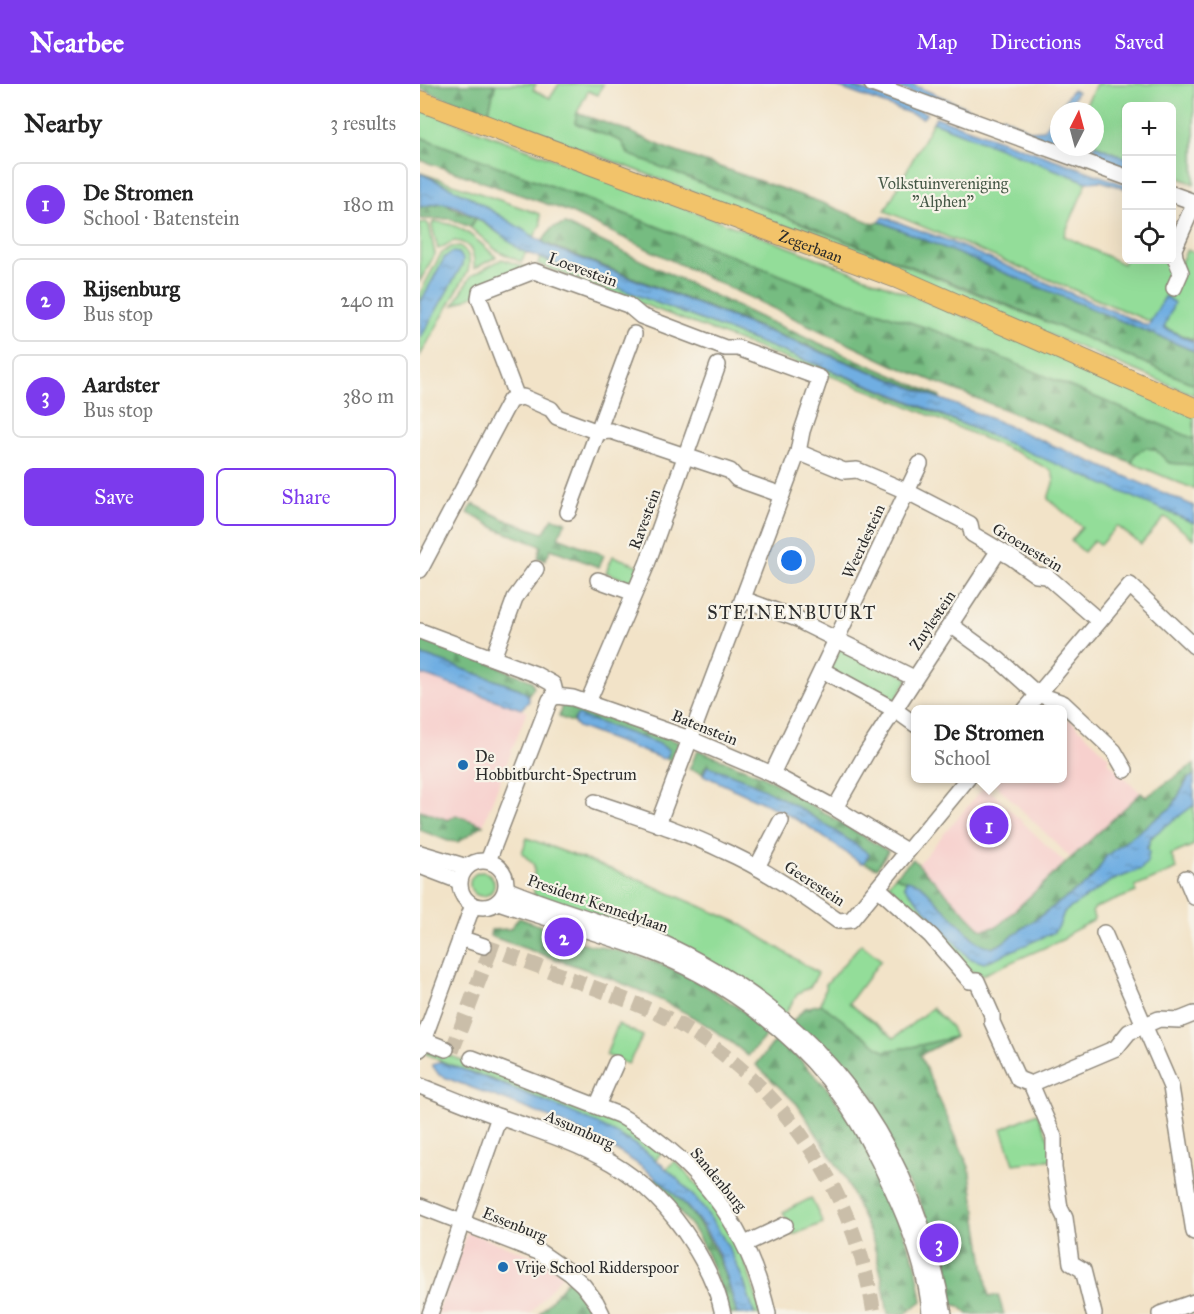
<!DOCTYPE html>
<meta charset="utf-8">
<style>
:root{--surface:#fff;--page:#f2f2f2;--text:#222;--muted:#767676;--line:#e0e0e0;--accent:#7c3aed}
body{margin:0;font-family:"IM FELL Great Primer",serif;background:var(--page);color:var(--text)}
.controls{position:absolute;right:18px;top:18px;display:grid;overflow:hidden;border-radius:9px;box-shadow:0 6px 24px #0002}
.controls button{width:54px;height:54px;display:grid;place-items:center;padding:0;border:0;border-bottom:2px solid var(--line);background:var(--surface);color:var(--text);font:30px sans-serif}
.compass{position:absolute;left:630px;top:18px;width:54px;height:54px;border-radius:50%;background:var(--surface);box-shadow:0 6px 24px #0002;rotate:6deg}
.you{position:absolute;left:372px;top:477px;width:21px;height:21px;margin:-15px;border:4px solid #fff;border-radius:50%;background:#1a73e8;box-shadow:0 0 0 9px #1a73e833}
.badge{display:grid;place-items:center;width:39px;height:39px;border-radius:50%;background:var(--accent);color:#fff;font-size:20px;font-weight:700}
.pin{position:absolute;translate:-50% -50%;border:3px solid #fff;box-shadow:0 2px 6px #0006}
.popup{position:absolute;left:491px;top:621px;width:156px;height:78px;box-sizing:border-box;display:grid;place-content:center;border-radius:9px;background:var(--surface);filter:drop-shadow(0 2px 4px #0005);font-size:20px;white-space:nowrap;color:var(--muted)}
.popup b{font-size:22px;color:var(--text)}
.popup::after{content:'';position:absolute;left:50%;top:100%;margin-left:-12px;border:12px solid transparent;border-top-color:var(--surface)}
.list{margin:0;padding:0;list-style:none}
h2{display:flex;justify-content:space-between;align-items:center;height:78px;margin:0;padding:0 24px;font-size:26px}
h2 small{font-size:20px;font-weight:400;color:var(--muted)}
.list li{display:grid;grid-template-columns:39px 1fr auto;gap:18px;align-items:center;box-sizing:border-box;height:84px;margin:0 12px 12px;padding:0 12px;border:2px solid var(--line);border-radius:9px}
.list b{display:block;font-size:22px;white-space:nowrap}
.list p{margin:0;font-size:20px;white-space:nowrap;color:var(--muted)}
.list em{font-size:20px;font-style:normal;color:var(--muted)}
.actions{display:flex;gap:12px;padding:18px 24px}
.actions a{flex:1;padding:14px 0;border:2px solid var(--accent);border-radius:9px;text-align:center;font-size:21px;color:var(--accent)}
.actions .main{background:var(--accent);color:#fff}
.icon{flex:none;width:33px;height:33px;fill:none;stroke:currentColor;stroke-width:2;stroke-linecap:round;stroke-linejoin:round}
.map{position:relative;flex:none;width:774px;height:1230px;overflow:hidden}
header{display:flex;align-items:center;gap:36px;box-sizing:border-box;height:84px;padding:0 30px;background:var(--accent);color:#fff}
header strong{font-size:28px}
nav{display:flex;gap:33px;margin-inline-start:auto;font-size:21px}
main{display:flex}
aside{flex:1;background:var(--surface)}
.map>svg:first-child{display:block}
</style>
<header>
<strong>Nearbee</strong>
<nav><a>Map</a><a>Directions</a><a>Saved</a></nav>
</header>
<main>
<aside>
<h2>Nearby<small>3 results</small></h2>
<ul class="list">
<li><span class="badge">1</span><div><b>De Stromen</b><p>School · Batenstein</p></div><em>180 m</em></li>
<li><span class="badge">2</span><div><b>Rijsenburg</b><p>Bus stop</p></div><em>240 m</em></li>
<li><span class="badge">3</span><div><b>Aardster</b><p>Bus stop</p></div><em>380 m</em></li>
</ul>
<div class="actions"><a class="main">Save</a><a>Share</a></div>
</aside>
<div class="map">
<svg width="774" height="1230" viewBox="0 0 774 1230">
<defs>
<pattern id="forest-firs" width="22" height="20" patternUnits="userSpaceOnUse" patternTransform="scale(1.5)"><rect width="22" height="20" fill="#76bc81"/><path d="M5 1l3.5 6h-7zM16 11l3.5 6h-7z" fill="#61996a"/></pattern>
<pattern id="water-ripples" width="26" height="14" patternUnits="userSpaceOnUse" patternTransform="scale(1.5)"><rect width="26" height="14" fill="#6faee2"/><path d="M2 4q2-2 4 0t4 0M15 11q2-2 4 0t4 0" fill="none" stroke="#5b8eb7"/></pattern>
</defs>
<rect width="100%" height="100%" fill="#f7f3e8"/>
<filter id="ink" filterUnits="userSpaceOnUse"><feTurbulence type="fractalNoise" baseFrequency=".0167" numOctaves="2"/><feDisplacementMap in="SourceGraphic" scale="12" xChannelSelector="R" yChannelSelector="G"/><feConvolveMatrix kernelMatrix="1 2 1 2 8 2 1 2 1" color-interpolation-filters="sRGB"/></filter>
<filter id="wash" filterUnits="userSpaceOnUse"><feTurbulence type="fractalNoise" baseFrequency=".008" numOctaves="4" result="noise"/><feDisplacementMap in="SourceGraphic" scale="24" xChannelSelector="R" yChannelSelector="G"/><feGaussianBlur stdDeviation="1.35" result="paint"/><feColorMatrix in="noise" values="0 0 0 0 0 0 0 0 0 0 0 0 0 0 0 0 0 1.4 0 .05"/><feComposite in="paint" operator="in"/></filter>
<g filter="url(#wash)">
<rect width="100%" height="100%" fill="#f2e3c8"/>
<!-- built -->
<g fill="#f7d0cd">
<path d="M0 590 107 627 63 741 44 751 0 736Z"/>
<path d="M649 635 690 674 687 677 721 709 651 774 571 696 572 694H642L643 640Z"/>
<path d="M565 702 645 779 578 842 562 846 498 780Z"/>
<path d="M47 1148 122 1175 143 1190 110 1230H17Z"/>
</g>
<!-- green -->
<g fill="#93dd99" stroke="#5f8462" stroke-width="1.5">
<path d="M71 0H116L113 6 130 14 139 0H183L178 11 168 7 157 29 155 39 201 57 208 70 709 271 774 300V311C541 213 305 118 68 30L75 2Z"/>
<path d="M676 0H774V100L752 91V22H706V74L675 61V27H663Z"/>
<path d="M0 25 379 167 534 228 774 329V355L525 250 426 217 195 126 0 53Z"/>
<path d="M513 38 667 98 644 152 703 180 706 174 752 176 758 183 767 166 774 169V256L465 127Z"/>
<path d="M1 89 120 130 121 140 114 153 50 113Z"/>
<path d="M56 134 106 168 101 178 76 166 50 143Z"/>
<path d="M6 138 9 141 15 170 0 197V139Z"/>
<path d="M13 138C40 137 58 157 76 173L54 185C55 170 51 158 34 157L18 165 12 142Z"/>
<path d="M40 162C49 169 51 176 48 187L0 272V255L42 181 25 173 0 219V209L21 170 31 163Z"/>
<path d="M120 174C340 258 559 344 774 439V455L745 433 721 460 697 442 680 461 674 456 664 468 651 457 662 443 628 415 634 396 632 387 600 370 474 316 118 180Z"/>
<path d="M82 175 110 185 34 221 51 192Z"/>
<path d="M725 364 735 365 749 379 774 381V405L712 379 715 370Z"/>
<path d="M193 472 219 482 212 499 186 488Z"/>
<path d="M422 559 488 594 473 621 409 586Z"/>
<path d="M774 721V761L751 771 757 785 715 803 716 808 675 824 672 828 674 834 673 837 651 848 644 855 562 891 551 887 543 879 468 800 475 792 486 797 484 802 549 874 639 842 644 828 673 807 691 797 721 785 729 769C722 750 760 731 774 721Z"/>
<path d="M107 754 212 793 317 838 398 889 390 903 378 909 365 930 114 811V781L102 769Z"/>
<circle cx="62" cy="800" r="12"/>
<path d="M441 860 461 876 429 919 474 954 512 924 531 943 535 953 492 963 464 967 401 920 406 900Z"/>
<path d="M198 940 223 952 208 980 186 971Z"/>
<path d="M8 963 186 1032 242 1067 236 1076C187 1040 130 1019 74 996 50 987 27 982 5 969Z"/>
<path d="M617 1029 631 1060 633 1075 594 1080 582 1045Z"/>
<path d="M255 1077 291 1117 319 1161 342 1230H334C319 1174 290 1123 246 1085Z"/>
<path d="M391 1114 403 1139 373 1151 363 1128Z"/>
</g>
<!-- forest -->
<g fill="url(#forest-firs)" stroke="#507456" stroke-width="1.5">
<path d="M0 0H71L75 2 68 30 0 5Z"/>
<path d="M157 29 206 46 248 65 400 118 454 140 459 137 774 267V300L578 217 208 70 201 57 155 39Z"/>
<path d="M0 53 195 126 426 217 525 250 744 342 774 355V381L749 379 735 365 725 364 715 370 712 379 648 351 473 281 147 127 0 76Z"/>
<path d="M23 119 56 134 50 143 30 135H0V123Z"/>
<path d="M145 140 339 233 520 312V314L122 158 132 144Z"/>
<path d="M53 420 86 436 123 449 133 434 146 438 138 453 184 471 179 483 131 465 125 476 118 474 121 462 79 446 48 429Z"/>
<path d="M0 550 112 597 114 603 108 611 100 605 0 570Z"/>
<path d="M152 619 261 659 254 678 246 674 249 670 154 635V639L139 633 142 620Z"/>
<path d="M278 666 343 692 468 767 457 784 444 779 449 771 445 767C395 735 345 699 287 682L284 684 283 691 282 689 269 685Z"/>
<path d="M774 680V691L768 695 752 723 686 772 677 788 667 799 579 861 572 864 557 858 536 837 487 796 486 797 475 792 493 775 562 846 578 842 721 709 726 713Z"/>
<path d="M0 726 28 736 36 731 63 741 38 758 28 757 0 746Z"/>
<path d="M99 834 137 848 140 854C165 860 192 864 217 872 266 886 310 916 350 947L328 972C256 909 158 884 70 852L71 846 90 845Z"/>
<path d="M401 920 464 967 492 963 535 953 500 971 549 1083 569 1213 578 1211 584 1230H548L539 1222 529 1219 531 1197 521 1151 511 1147 498 1113 372 938 385 924Z"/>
<path d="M358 953 406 1003 432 1038 453 1073 496 1181 502 1217 485 1230H468L462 1194 453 1157 424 1092 377 1020 336 981Z"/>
<path d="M237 1093C284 1135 301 1170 317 1230H309C299 1202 291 1173 275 1148 264 1130 245 1115 230 1101Z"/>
<path d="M148 1196H152L177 1230H119Z"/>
</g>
<!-- water -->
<g fill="url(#water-ripples)" stroke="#4d6c86" stroke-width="1.5">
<path d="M409 0H427L507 29 503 34Z"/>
<path d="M468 0H491L576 36 582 32 611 47 623 46 652 6 657 8 645 27H639C639 35 634 40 634 46L639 48V62Z"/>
<path d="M516 33 706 101V105L681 97 667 98 513 38Z"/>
<path d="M675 61 706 74V85L642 63H675Z"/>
<path d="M0 89 50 113 129 162 572 335 774 422V439L475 311 100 166C83 152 44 121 23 119 16 118 7 122 0 123Z"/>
<path d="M464 133 526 156 728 242 746 211 754 219 744 244 774 258V267L459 137Z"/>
<path d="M32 168 39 169 43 175 42 181 0 255V219L25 173Z"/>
<path d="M0 570 100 605 108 611 109 617 101 625 0 590Z"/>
<path d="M157 631 239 660 249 666 246 674 243 675 158 643 154 639V636Z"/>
<path d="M287 682C345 699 396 734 445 767L449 770 444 779H441L386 741 363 728 283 691Z"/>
<path d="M774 691V721L731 753 727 764 729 769 727 778 721 785 691 797 644 828 639 842 633 849 564 879 549 874 484 802 487 796 500 800 557 858 572 864 579 861 667 799 677 788 686 772 752 723 768 695Z"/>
<path d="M21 978C56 990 90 1003 124 1017 151 1028 179 1039 204 1054 270 1093 315 1156 334 1230H317C309 1200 301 1167 282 1141 218 1055 113 1029 19 991L12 981Z"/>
</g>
</g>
<g filter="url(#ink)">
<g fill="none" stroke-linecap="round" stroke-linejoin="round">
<!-- minor-tunnel -->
<g stroke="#cabea9" stroke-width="15" stroke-dasharray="15 8" stroke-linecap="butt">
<path d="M64 862C101 875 138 890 175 904 204 915 234 926 262 942 366 1004 436 1110 454 1230"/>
<path d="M32 967 71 865"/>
</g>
<defs>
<g id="minor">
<path d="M452 0 706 93"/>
<path d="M752 110 774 118"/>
<path d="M754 204 761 188 755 173 754 165 774 120"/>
<path d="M97 314 59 214 60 208 114 187 208 221 221 232 305 264H318L400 294 382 347 378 368 238 740"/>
<path d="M378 368 424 387 437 386 486 407 550 440 552 450 591 473 616 491 627 492 679 537"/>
<path d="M148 428 214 250"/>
<path d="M0 486 90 316 103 313 131 325 137 333 178 348 191 347 310 387 317 395 362 411"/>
<path d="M178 496 214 509"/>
<path d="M323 515 380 536 383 539 494 594"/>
<path d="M531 541 579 576 617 610 643 619 694 667 705 686"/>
<path d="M0 547 115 590 133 600 136 612"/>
<path d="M73 574 95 514 116 485"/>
<path d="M402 586 475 626 496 641"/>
<path d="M168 618 227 480 298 281"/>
<path d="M605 626 710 501 774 562"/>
<path d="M352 690 500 380"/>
<path d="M175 718C218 733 263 747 304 767 345 785 382 811 418 837L431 836 548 694"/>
<path d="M415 724 447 668 579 466"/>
<path d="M0 769 47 783"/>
<circle cx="63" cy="800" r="23"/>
<path d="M68 777 130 616 136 612 153 614 270 655 352 690 415 724 486 767"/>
<path d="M0 782 39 797"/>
<path d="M337 783 361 737"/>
<path d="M766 794 774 813"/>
<path d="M458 804 511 852 550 897H557L572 931V938L598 995 611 1000 696 964 709 948 739 935 759 936 774 930"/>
<path d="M86 805C119 819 154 830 188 841 204 846 221 849 236 856 399 930 492 1054 524 1230"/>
<path d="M78 818C128 835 180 849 229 867 296 892 362 939 408 995 432 1025 450 1058 466 1092 486 1133 507 1185 510 1230"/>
<path d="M684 849 751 1003 774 1148"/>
<path d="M40 854 64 862"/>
<path d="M3 956 26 965"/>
<path d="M0 965 53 821"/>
<path d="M52 974 199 1031C278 1076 328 1141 348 1230"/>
<path d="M611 1000 634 1053V1084L640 1124 645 1134 651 1179 663 1186 674 1230"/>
<path d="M0 1002C26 1012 51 1023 77 1032 160 1061 222 1079 272 1159 286 1181 298 1205 303 1230"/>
<path d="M177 1022 196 979"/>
<path d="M0 1122 121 1169 150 1189 163 1201 176 1218 182 1230"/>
<path d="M325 1160 365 1141"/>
<path d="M10 1230 79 1033"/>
<path d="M740 1230 774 1218"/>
</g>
<g id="major">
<path id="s1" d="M0 17 477 194 774 324"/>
</g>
</defs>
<!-- minor casing -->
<use href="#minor" stroke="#8e877a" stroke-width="18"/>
<!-- major casing -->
<use href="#major" stroke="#8e877a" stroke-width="22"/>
<!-- minor -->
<use href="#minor" stroke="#fff" stroke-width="15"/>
<!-- major -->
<use href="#major" stroke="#f2c36a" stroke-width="20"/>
</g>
</g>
<!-- markers -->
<g fill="#1f6fb2" stroke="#f7f3e8" stroke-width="2">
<circle cx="43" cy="681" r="6"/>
<circle cx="83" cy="1183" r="6"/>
</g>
<g text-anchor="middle" stroke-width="4.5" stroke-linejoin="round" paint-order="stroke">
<!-- park labels -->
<g font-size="16" fill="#455846" stroke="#f7f3e8">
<text x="523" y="105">Volkstuinvereniging<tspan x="523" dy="18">"Alphen"</tspan></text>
</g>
<!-- street labels -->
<g font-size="16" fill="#2b2b2b" stroke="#f7f3e8">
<text dy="6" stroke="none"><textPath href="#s1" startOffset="417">Zegerbaan</textPath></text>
<text transform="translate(163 185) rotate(20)" y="6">Loevestein</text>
<text transform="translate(224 435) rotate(-70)" y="6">Ravestein</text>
<text transform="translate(443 457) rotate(-65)" y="6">Weerdestein</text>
<text transform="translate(608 463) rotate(31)" y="6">Groenestein</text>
<text transform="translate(512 536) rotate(-56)" y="6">Zuylestein</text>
<text transform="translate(285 643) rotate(22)" y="6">Batenstein</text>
<text transform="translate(395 799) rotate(33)" y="6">Geerestein</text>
<text transform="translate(178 819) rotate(19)" y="6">President Kennedylaan</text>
<text transform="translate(160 1045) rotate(24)" y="6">Assumburg</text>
<text transform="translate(299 1095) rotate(50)" y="6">Sandenburg</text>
<text transform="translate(95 1140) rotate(22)" y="6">Essenburg</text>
</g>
<!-- poi labels -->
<g font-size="16" fill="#2b2b2b" stroke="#f7f3e8" text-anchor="start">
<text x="55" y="678">De<tspan x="55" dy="18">Hobbitburcht-Spectrum</tspan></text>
<text x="95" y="1189">Vrije School Ridderspoor</text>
</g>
<!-- neighbourhood labels -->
<g font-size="18" letter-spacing="1.5" fill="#2b2b2b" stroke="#f7f3e8">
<text x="372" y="535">STEINENBUURT</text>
</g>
</g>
</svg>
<div class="controls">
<button>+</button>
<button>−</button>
<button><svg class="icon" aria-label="locate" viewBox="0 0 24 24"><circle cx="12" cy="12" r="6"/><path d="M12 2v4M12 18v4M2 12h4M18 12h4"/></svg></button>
</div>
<svg class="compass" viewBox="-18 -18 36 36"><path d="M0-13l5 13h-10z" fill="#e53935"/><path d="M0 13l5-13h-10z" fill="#767676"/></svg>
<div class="you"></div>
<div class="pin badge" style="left:569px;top:741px">1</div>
<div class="popup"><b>De Stromen</b>School</div>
<div class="pin badge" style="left:144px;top:853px">2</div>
<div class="pin badge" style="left:519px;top:1159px">3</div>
</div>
</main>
